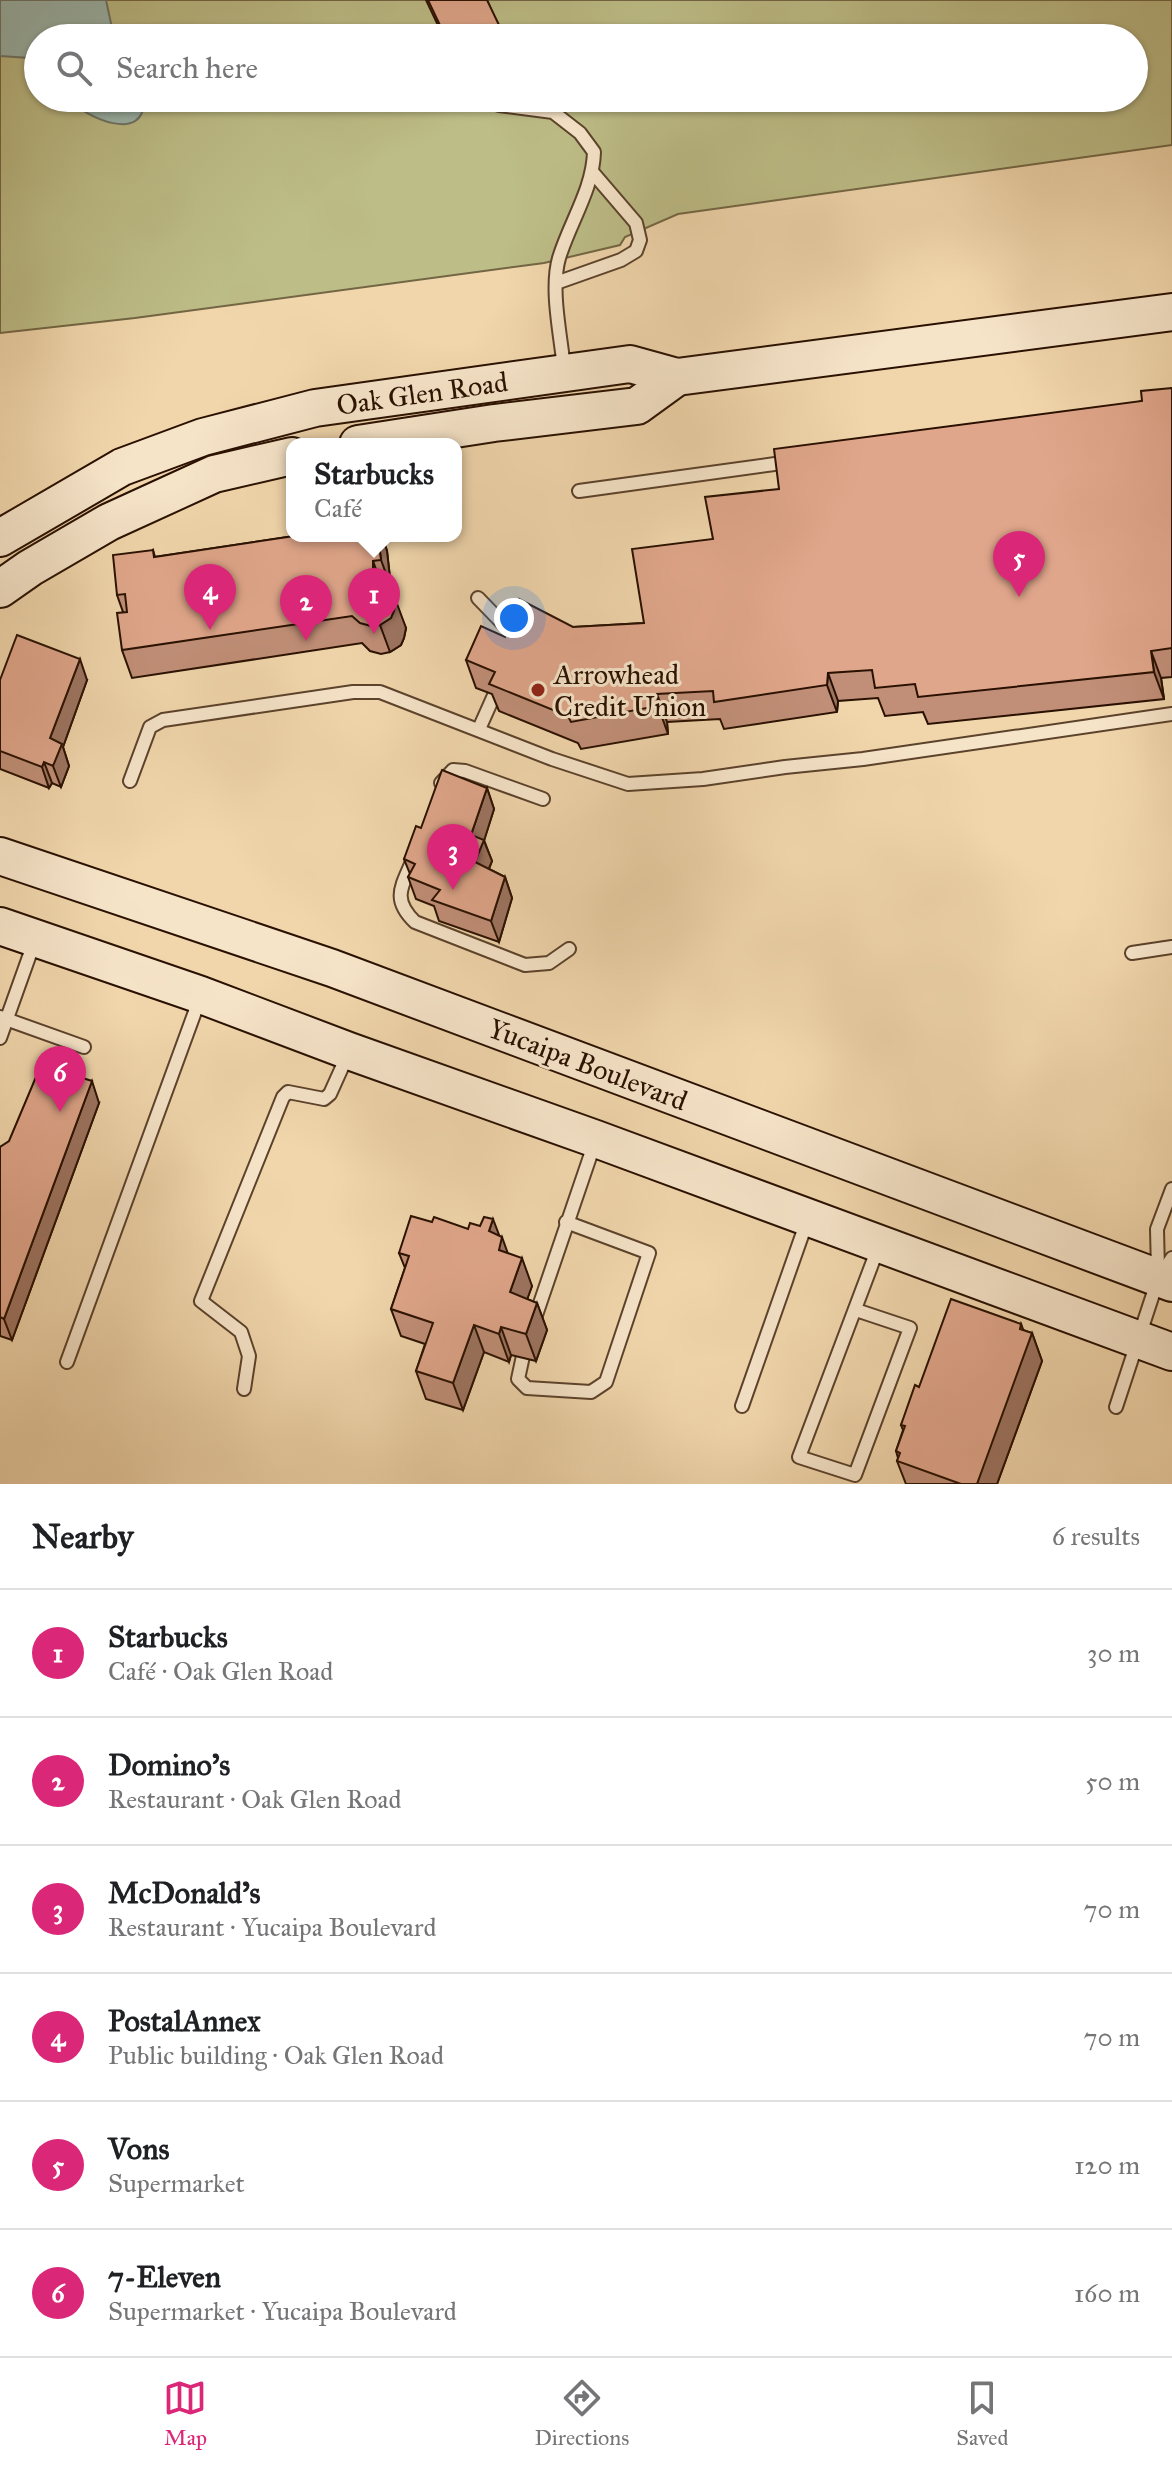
<!DOCTYPE html>
<meta charset="utf-8">
<style>
:root{--surface:#fff;--page:#f2f2f2;--text:#202124;--muted:#757577;--line:#e0e0e0;--accent:#db2777}
body{margin:0;font-family:"IM FELL Great Primer",serif;background:var(--page);color:var(--text)}
.you{position:absolute;left:514px;top:618px;width:28px;height:28px;margin:-20px;border:6px solid #fff;border-radius:50%;background:#1a73e8;box-shadow:0 0 0 12px #1a73e833}
.badge{display:grid;place-items:center;width:52px;height:52px;border-radius:50%;background:var(--accent);color:#fff;font-size:26px;font-weight:700}
.pin{position:absolute;translate:-50% -66px;filter:drop-shadow(0 2px 4px #0008)}
.pin::after{content:'';position:absolute;top:42px;width:28px;height:24px;background:inherit;clip-path:polygon(0 0,100% 0,50% 100%)}
.popup{position:absolute;left:286px;top:438px;width:176px;height:104px;box-sizing:border-box;display:grid;place-content:center;border-radius:16px;background:var(--surface);filter:drop-shadow(0 2px 6px #0005);font-size:26px;white-space:nowrap;color:var(--muted)}
.popup b{font-size:30px;color:var(--text)}
.popup::after{content:'';position:absolute;left:50%;top:100%;margin-left:-16px;border:16px solid transparent;border-top-color:var(--surface)}
.list{margin:0;padding:0;list-style:none}
h2{display:flex;justify-content:space-between;align-items:center;height:104px;margin:0;padding:0 32px;font-size:34px}
h2 small{font-size:26px;font-weight:400;color:var(--muted)}
.list li{display:grid;grid-template-columns:52px 1fr auto;gap:24px;align-items:center;box-sizing:border-box;height:128px;padding:0 32px;border-top:2px solid var(--line)}
.list b{display:block;font-size:30px;white-space:nowrap}
.list p{margin:0;font-size:26px;white-space:nowrap;color:var(--muted)}
.list em{font-size:26px;font-style:normal;color:var(--muted)}
.icon{flex:none;width:44px;height:44px;fill:none;stroke:currentColor;stroke-width:2;stroke-linecap:round;stroke-linejoin:round}
.map{position:relative;flex:none;width:1172px;height:1484px;overflow:hidden}
.search{position:absolute;background:var(--surface);box-shadow:0 2px 6px #0004;left:24px;right:24px;top:24px;height:88px;display:flex;align-items:center;gap:20px;box-sizing:border-box;padding:0 28px;border-radius:44px;color:var(--muted);font-size:30px}
.sheet{height:872px;background:var(--surface)}
nav{display:flex;justify-content:space-around;align-items:center;box-sizing:border-box;height:112px;border-top:2px solid var(--line);background:var(--surface);font-size:22px;color:var(--muted)}
nav a{display:grid;justify-items:center;gap:4px}
nav .on{color:var(--accent)}
.map>svg:first-child{display:block}
</style>
<div class="map">
<svg width="1172" height="1484" viewBox="0 0 1172 1484">
<rect width="100%" height="100%" fill="#f1d6ac"/>
<filter id="stains"><feTurbulence type="fractalNoise" baseFrequency=".0025" numOctaves="4"/><feColorMatrix values="0 0 0 0 .2 0 0 0 0 .09 0 0 0 0 .02 0 0 0 .5 -.17"/></filter>
<radialGradient id="worn" r=".72"><stop offset=".6" stop-color="#630" stop-opacity="0"/><stop offset="1" stop-color="#630" stop-opacity=".3"/></radialGradient>
<!-- green -->
<path fill="#bdbd87" stroke="#736644" stroke-width="2" fill-rule="evenodd" d="M0 0H1172V145L678 214 625 237 620 245 544 263 135 318 0 333ZM38 38H1134V98H38Z"/>
<!-- water -->
<g fill="#9bb8af" stroke="#6d7569" stroke-width="2">
<path d="M0 0H106L112 28 118 38H38V65L30 58 0 56Z"/>
<path d="M67 98H144C146 146 85 117 67 98Z"/>
</g>
<g fill="none" stroke-linecap="round" stroke-linejoin="round">
<defs>
<g id="service">
<path d="M499 105 553 112 580 133 594 152C593 189 570 222 559 258 550 290 561 336 564 369"/>
<path d="M556 283 621 260 636 251 640 240 636 223 594 174"/>
<path d="M579 491 789 462"/>
<path d="M478 598 509 630 511 642"/>
<path d="M479 729 500 682"/>
<path d="M130 781 150 727 163 720 353 692H380L552 759 628 784 703 779 785 767 863 759 1172 714"/>
<path d="M441 783 453 770 465 771 543 799"/>
<path d="M414 857C403 885 390 898 415 922L525 965 549 963 569 949"/>
<path d="M1132 953 1172 947"/>
<path d="M0 1017 84 1047"/>
<path d="M0 1038 35 940"/>
<path d="M1158 1271 1157 1229 1172 1189"/>
<path d="M856 1310 910 1328 855 1475 799 1457 878 1248"/>
<path d="M534 1321 595 1142"/>
<path d="M526 1342 518 1379 527 1388 591 1392 606 1382 649 1253 566 1222"/>
<path d="M67 1362 200 998"/>
<path d="M244 1389 249 1356 241 1332 201 1301 283 1097 288 1092 324 1099 330 1094 348 1054"/>
<path d="M742 1406 807 1221"/>
<path d="M1116 1407 1158 1279 1172 1258"/>
</g>
<g id="secondary">
<path d="M358 444 494 423 637 406 677 377"/>
<path d="M0 538 122 467 203 437 315 408 630 364 677 377 1172 312"/>
<path d="M0 589 30 568 109 522 214 474 292 456"/>
<path d="M0 856 332 968 1172 1283"/>
<path d="M0 926 201 995 349 1051 596 1139 1172 1352"/>
</g>
</defs>
<!-- service casing -->
<use href="#service" stroke="#5b422b" stroke-width="16"/>
<!-- secondary casing -->
<use href="#secondary" stroke="#291000" stroke-width="40"/>
<!-- service -->
<use href="#service" stroke="#f6e4c9" stroke-width="12"/>
<!-- secondary -->
<use href="#secondary" stroke="#f6e4c9" stroke-width="36"/>
</g>
<!-- wall -->
<g fill="#c18f78" stroke="#291000" stroke-width="2">
<path d="M426 0H487L503 38H444Z"/>
<path d="M1172 388V677L1161 678 1164 699 928 724 923 712 885 716 878 698 838 701 837 712 724 729 720 719 667 722 668 734 581 749 578 743 499 711 492 694 476 688 466 660 505 637 573 627 644 623 713 539 779 489 1142 401Z"/>
<path d="M294 536H382L387 551 391 587 389 588 406 628 404 638 401 645 390 652 381 654 370 651 362 643 132 678 122 650 123 612 117 595 153 550 155 557Z"/>
<path d="M0 680H87L63 747 69 766 61 787 52 783 49 788 0 769Z"/>
<path d="M487 788 494 809 484 840 492 861 489 869 505 877 512 898 499 942 439 921 434 906 416 899 408 877 410 874 404 859 421 828Z"/>
<path d="M99 1103 12 1340 0 1336V1147Z"/>
<path d="M432 1222 499 1236 507 1253 532 1286 527 1299 537 1303 547 1330 536 1361 511 1355 509 1362 484 1352 463 1410 426 1399 416 1371 425 1344 401 1336 391 1309 405 1268 399 1253Z"/>
<path d="M1021 1324 1023 1330 1032 1333 1042 1361 997 1484H906L897 1461 898 1458 896 1451 903 1430 901 1425 919 1387Z"/>
</g>
<!-- shaded-wall -->
<g fill="#9d7461" stroke="#291000" stroke-width="2">
<path d="M378 536H382L387 551 391 587 381 560Z"/>
<path d="M373 561 383 589 373 581Z"/>
<path d="M396 601 406 628 404 638 401 645 390 652 380 625Z"/>
<path d="M1151 651 1161 678 1164 699 1154 672Z"/>
<path d="M80 659 87 680 63 747 69 766 61 787 53 766 50 738Z"/>
<path d="M828 673 838 701 837 712 827 685Z"/>
<path d="M657 694 667 722 668 734 658 706Z"/>
<path d="M44 762 52 783 49 788 42 767Z"/>
<path d="M487 788 494 809 484 841 492 861 483 883 475 862 471 835Z"/>
<path d="M505 877 512 898 499 942 491 921Z"/>
<path d="M92 1081 99 1103 12 1340 4 1319Z"/>
<path d="M493 1219 501 1240 502 1237 512 1265 509 1277 489 1231Z"/>
<path d="M522 1258 532 1286 520 1319 510 1292Z"/>
<path d="M537 1303 547 1330 536 1361 526 1334Z"/>
<path d="M1021 1324 1028 1343 1032 1333 1042 1361 997 1484H977Z"/>
<path d="M474 1325 484 1352 463 1410 453 1383Z"/>
<path d="M501 1327 511 1355 509 1362 499 1334Z"/>
</g>
<!-- building -->
<g fill="#e0a68b" stroke="#291000" stroke-width="2">
<path d="M428 0H487L499 25 471 38H446Z"/>
<path d="M1172 388V648L1151 651 1154 672 918 697 915 684 875 688 872 670 828 673 827 685 714 702 713 691 657 694 658 706 571 722 568 716 489 684 495 672 466 660 481 626 505 637 519 599 573 627 644 623 632 549 713 539 705 497 779 489 774 449 1142 401 1141 391Z"/>
<path d="M294 536H378L381 560 373 561V581L384 584 391 590 396 601 394 611 391 618 380 625 371 626 360 623 352 616 122 650 117 613 127 612 125 594 117 595 113 555 153 550 154 557Z"/>
<path d="M17 635 80 659 50 738 62 744 53 766 44 762 42 767 0 751V680Z"/>
<path d="M442 770 487 788 471 835 484 840 475 862 505 877 491 921 432 900 440 890 408 877 415 864 404 859 416 826 421 828Z"/>
<path d="M41 1065 92 1081 4 1319 0 1317V1147L9 1141Z"/>
<path d="M411 1216 432 1222 434 1217 468 1229 470 1223 480 1226 484 1217 493 1219 489 1231 502 1237 499 1250 522 1258 510 1292 537 1303 526 1334 501 1327 499 1334 474 1325 453 1383 416 1371 433 1323 391 1309 409 1256 399 1253Z"/>
<path d="M951 1299 1021 1324 1020 1329 1032 1333 977 1484H961L897 1461 900 1453 896 1451 905 1426 901 1425 915 1385 919 1387Z"/>
</g>
<!-- markers -->
<circle fill="#8f2418" stroke="#f6e4c9" stroke-width="3" cx="538" cy="690" r="8"/>
<g text-anchor="middle" stroke-width="6" stroke-linejoin="round" paint-order="stroke">
<!-- street labels -->
<g font-size="28" fill="#291000" stroke="#f6e4c9">
<text transform="translate(422 393) rotate(-8)" y="10">Oak Glen Road</text>
<text transform="translate(588 1064) rotate(21)" y="10">Yucaipa Boulevard</text>
</g>
<!-- poi labels -->
<g font-size="28" fill="#291000" stroke="#f6e4c9" text-anchor="start">
<text x="554" y="684">Arrowhead<tspan x="554" dy="32">Credit Union</tspan></text>
</g>
</g>
<rect width="100%" height="100%" filter="url(#stains)"/>
<rect width="100%" height="100%" fill="url(#worn)"/>
</svg>
<div class="you"></div>
<div class="pin badge" style="left:374px;top:634px">1</div>
<div class="popup"><b>Starbucks</b>Café</div>
<div class="pin badge" style="left:306px;top:641px">2</div>
<div class="pin badge" style="left:453px;top:890px">3</div>
<div class="pin badge" style="left:210px;top:630px">4</div>
<div class="pin badge" style="left:1019px;top:597px">5</div>
<div class="pin badge" style="left:60px;top:1112px">6</div>
<div class="search"><svg class="icon" aria-label="search" viewBox="0 0 24 24"><circle cx="10" cy="10" r="6"/><path d="M15 15l6 6"/></svg>Search here</div>
</div>
<section class="sheet">
<h2>Nearby<small>6 results</small></h2>
<ul class="list">
<li><span class="badge">1</span><div><b>Starbucks</b><p>Café · Oak Glen Road</p></div><em>30 m</em></li>
<li><span class="badge">2</span><div><b>Domino's</b><p>Restaurant · Oak Glen Road</p></div><em>50 m</em></li>
<li><span class="badge">3</span><div><b>McDonald's</b><p>Restaurant · Yucaipa Boulevard</p></div><em>70 m</em></li>
<li><span class="badge">4</span><div><b>PostalAnnex</b><p>Public building · Oak Glen Road</p></div><em>70 m</em></li>
<li><span class="badge">5</span><div><b>Vons</b><p>Supermarket</p></div><em>120 m</em></li>
<li><span class="badge">6</span><div><b>7-Eleven</b><p>Supermarket · Yucaipa Boulevard</p></div><em>160 m</em></li>
</ul>
</section>
<nav>
<a class="on"><svg class="icon" aria-label="map" viewBox="0 0 24 24"><path d="M3 6l6-2 6 2 6-2v14l-6 2-6-2-6 2zM9 4v14M15 6v14"/></svg>Map</a>
<a><svg class="icon" aria-label="directions" viewBox="0 0 24 24"><path d="M12 3l9 9-9 9-9-9zM9 14v-3h6M13 9l2 2-2 2"/></svg>Directions</a>
<a><svg class="icon" aria-label="saved" viewBox="0 0 24 24"><path d="M7 4h10v16l-5-4-5 4z"/></svg>Saved</a>
</nav>
